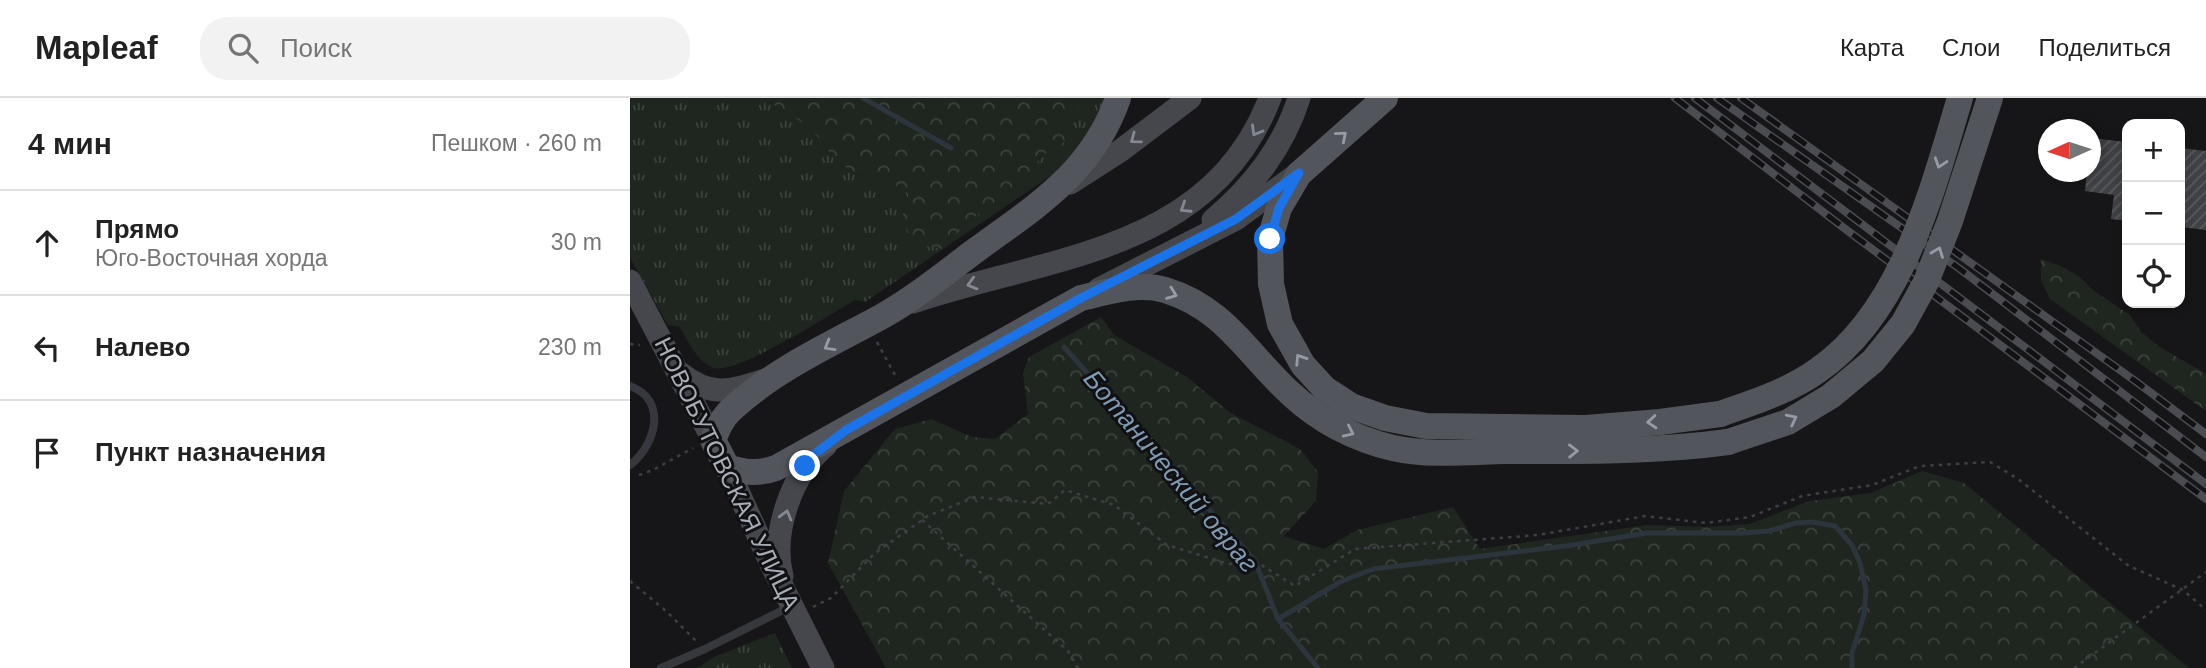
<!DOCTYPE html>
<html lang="ru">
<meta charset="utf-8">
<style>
:root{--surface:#fff;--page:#f2f2f2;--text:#222;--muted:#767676;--line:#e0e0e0}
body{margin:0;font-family:Arial,sans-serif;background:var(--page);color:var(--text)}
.controls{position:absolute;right:21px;top:21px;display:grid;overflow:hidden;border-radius:14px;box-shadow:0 4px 10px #0003}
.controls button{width:63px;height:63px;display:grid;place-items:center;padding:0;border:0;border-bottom:2px solid var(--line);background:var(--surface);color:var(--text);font:35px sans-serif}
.compass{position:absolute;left:1408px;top:21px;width:63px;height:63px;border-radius:50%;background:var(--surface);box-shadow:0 4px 10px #0003;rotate:267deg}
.stop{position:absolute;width:21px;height:21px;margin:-16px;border:5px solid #1a73e8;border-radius:50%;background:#fff}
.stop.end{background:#1a73e8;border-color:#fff;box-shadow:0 2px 7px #0008}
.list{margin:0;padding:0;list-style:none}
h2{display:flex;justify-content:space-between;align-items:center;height:91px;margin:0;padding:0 28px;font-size:30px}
h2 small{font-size:23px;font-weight:400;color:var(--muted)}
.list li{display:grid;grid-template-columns:46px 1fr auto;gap:21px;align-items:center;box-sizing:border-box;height:105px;padding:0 28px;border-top:2px solid var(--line)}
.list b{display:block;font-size:26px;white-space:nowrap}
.list p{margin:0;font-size:23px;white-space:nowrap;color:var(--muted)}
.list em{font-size:23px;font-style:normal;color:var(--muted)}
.icon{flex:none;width:38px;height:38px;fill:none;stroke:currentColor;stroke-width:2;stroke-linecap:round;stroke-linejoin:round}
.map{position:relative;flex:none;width:1576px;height:570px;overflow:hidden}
header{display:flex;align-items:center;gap:42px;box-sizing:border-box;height:98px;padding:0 35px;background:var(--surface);border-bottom:2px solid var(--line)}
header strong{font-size:33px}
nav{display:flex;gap:38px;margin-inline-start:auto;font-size:24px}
.search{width:490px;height:63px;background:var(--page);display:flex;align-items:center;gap:18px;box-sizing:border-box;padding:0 24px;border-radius:28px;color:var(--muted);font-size:26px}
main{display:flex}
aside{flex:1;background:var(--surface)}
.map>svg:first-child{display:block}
</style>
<header>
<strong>Mapleaf</strong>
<div class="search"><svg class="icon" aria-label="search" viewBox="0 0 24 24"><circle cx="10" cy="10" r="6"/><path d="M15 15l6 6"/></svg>Поиск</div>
<nav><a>Карта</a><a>Слои</a><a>Поделиться</a></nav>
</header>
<main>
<aside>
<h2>4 мин<small>Пешком · 260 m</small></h2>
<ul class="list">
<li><svg class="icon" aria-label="ahead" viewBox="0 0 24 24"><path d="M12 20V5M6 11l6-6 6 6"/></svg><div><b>Прямо</b><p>Юго-Восточная хорда</p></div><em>30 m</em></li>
<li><svg class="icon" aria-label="left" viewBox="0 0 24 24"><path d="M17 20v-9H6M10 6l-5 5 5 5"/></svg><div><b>Налево</b></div><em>230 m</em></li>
<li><svg class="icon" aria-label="arrive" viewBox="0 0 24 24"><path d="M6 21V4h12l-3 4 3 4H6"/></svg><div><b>Пункт назначения</b></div></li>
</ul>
</aside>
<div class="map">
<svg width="1576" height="570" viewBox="0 0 1576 570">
<defs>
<pattern id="grass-tufts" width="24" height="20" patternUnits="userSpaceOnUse" patternTransform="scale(1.75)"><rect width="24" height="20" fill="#1e261f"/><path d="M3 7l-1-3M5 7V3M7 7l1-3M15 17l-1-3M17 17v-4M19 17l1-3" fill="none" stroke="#3c433d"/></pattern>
<pattern id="forest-crowns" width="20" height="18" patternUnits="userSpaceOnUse" patternTransform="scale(1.75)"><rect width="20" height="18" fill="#1e261f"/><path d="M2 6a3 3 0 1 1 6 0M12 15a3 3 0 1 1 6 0" fill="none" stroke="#3c433d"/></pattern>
<pattern id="building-hatch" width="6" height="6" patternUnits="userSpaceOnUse" patternTransform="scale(1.75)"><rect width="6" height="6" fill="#404145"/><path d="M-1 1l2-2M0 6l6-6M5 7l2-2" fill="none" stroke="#595a5e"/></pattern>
</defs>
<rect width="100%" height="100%" fill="#161618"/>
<!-- grass -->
<g fill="url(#grass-tufts)">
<path d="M0 0H133L170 23 190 41 205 62 228 77 255 81 279 95 272 120 330 130 397 80 411 58 434 44 446 0H475L465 33 422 77 235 204 225 202C201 216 106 277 84 270 67 264 58 243 50 229L38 227 0 160Z"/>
<path d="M145 535 162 570H67L84 559Z"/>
</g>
<!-- forest -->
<g fill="url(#forest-crowns)">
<path d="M133 0H446L434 44 411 58 397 80 330 130 311 151 283 145 272 120 279 95 255 81 228 77 205 62 190 41 170 23Z"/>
<path d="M1411 161 1431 168 1450 179 1464 193 1500 217 1511 234 1528 248 1576 276V313L1420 201 1411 182Z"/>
<path d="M471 219 484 237 557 279 599 314 670 351 688 374 686 403 654 438 694 451 727 432 823 409 850 451 1017 427 1075 429 1120 426 1179 403 1241 395 1292 373 1334 385 1559 570H256L198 465 214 393 265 331 301 321 342 339 365 341 398 316 393 275 399 259Z"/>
</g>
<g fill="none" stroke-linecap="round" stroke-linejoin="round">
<!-- stream -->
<g stroke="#2c353c" stroke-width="5">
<path d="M233 0 321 50"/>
<path d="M434 249 625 463 648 521 688 570"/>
<path d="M648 521 710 484 743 471 936 448 1017 435H1114L1139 433 1166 425 1182 424 1205 428 1222 447 1230 465 1236 492 1234 517 1222 555V570"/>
</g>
</g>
<!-- building -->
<g fill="url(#building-hatch)">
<path d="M1460 40 1497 44V123L1481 121 1484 97 1455 93 1457 74H1460Z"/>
<path d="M1550 50 1576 53V132L1550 129Z"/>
</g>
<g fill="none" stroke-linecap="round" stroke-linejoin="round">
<!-- path -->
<g stroke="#3d3f44" stroke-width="2.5" stroke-dasharray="3.5 5" stroke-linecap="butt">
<path d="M247 244 266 279"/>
<path d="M0 246 10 247"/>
<path d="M9 377 23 372 63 350"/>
<path d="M292 422 438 553 448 570"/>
<path d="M0 483 36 513 66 543"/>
<path d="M183 509 201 500 245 455 298 418 345 399 418 406 435 392 484 407 537 447 599 466 625 463 665 488 725 451 908 437 1015 418 1076 425 1120 419 1172 398 1242 387 1290 368 1360 364 1388 381 1499 468 1553 492 1576 512"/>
<path d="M1444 570 1576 474"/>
</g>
<!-- lane -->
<g stroke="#37383d" stroke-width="8">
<path d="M0 288C38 302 26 347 0 367"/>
<path d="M31 570 75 551 161 508"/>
</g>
<!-- secondary -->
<g stroke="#45474d" stroke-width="23">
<path d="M440 85 490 53 560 0"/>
<path d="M583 122C623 88 653 50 669 0"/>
<path d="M0 183 83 342"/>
<path d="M469 191 606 121 666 77"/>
<path d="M283 204C419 158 581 154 640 0"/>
<path d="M50 275C81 300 100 293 135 282"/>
<path d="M97 369 141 466 193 570"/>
<path d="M152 478C141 434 162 375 196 347"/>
</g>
<!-- primary -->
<g stroke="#53555c" stroke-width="26">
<path d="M488 0C462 76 403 110 342 155 313 177 283 201 251 219 201 246 144 272 102 311 92 320 88 330 83 342L97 369C115 375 129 376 146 370L451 200C477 194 508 184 535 192 595 210 618 257 661 296 689 322 725 341 763 350 798 358 839 354 875 353 949 353 1024 354 1098 344"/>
<path d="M755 0 669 76 649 110 640 141 641 186 650 226 673 267 695 291 721 308 755 320 796 328 956 330 1030 324 1090 316"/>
</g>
<defs>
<g id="rail">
<path d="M1045 0 1214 130 1576 401"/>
<path d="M1065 0 1576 386"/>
<path d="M1087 0 1330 171 1576 359"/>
<path d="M1111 0 1508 285 1576 336"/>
</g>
</defs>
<!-- rail casing -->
<use href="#rail" stroke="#4a4c52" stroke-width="8"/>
<!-- rail -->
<use href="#rail" stroke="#111113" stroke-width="5" stroke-dasharray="16" stroke-linecap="butt"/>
<!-- primary-bridge -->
<g stroke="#53555c" stroke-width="26">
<path d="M1090 316C1124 304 1157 294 1187 273 1272 215 1302 93 1330 0"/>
<path d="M1098 344 1158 324 1201 298 1243 263 1273 226 1296 184 1320 123 1360 0"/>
</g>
</g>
<!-- one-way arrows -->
<defs><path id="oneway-chevron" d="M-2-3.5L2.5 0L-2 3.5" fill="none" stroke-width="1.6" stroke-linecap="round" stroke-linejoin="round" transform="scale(1.75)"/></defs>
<g stroke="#858993">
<use href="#oneway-chevron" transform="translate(626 33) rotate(120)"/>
<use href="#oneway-chevron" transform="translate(505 41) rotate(143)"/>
<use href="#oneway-chevron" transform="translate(555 110) rotate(147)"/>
<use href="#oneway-chevron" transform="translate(342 186) rotate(164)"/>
<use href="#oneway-chevron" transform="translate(156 417) rotate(-75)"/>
</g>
<g stroke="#979ba6">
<use href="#oneway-chevron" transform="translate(712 38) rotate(-41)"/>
<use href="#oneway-chevron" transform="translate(1310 65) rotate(108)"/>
<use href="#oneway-chevron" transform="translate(1308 154) rotate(-69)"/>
<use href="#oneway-chevron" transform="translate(542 196) rotate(21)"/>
<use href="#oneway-chevron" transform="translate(199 248) rotate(150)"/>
<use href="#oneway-chevron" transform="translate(670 261) rotate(-123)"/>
<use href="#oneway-chevron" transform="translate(1162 321) rotate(-27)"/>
<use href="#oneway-chevron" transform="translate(1022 324) rotate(175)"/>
<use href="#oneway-chevron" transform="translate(719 334) rotate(25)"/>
<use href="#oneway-chevron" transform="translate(943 353) rotate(-1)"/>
</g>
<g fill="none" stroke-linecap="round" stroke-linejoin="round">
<!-- route -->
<path stroke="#1a73e8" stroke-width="9" d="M175 368 186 355 216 332 451 200 606 121 669 75 649 110 640 141"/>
</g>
<g text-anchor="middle" stroke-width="6" stroke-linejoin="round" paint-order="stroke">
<!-- street labels -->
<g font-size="24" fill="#a8adb8" stroke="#111113">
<text transform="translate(97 376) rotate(64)" y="8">НОВОБУТОВСКАЯ УЛИЦА</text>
</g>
<!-- water labels -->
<g font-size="26" font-style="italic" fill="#7f9bb3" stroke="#111113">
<text transform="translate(541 373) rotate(50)" y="9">Ботанический овраг</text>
</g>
</g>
</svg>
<div class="controls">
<button>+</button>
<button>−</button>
<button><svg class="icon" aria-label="locate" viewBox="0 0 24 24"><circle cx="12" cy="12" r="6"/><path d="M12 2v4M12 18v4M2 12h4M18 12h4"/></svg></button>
</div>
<svg class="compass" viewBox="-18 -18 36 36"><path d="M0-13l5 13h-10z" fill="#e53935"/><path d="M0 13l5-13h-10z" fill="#767676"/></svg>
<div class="stop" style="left:640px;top:141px"></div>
<div class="stop end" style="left:175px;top:368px"></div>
</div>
</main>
